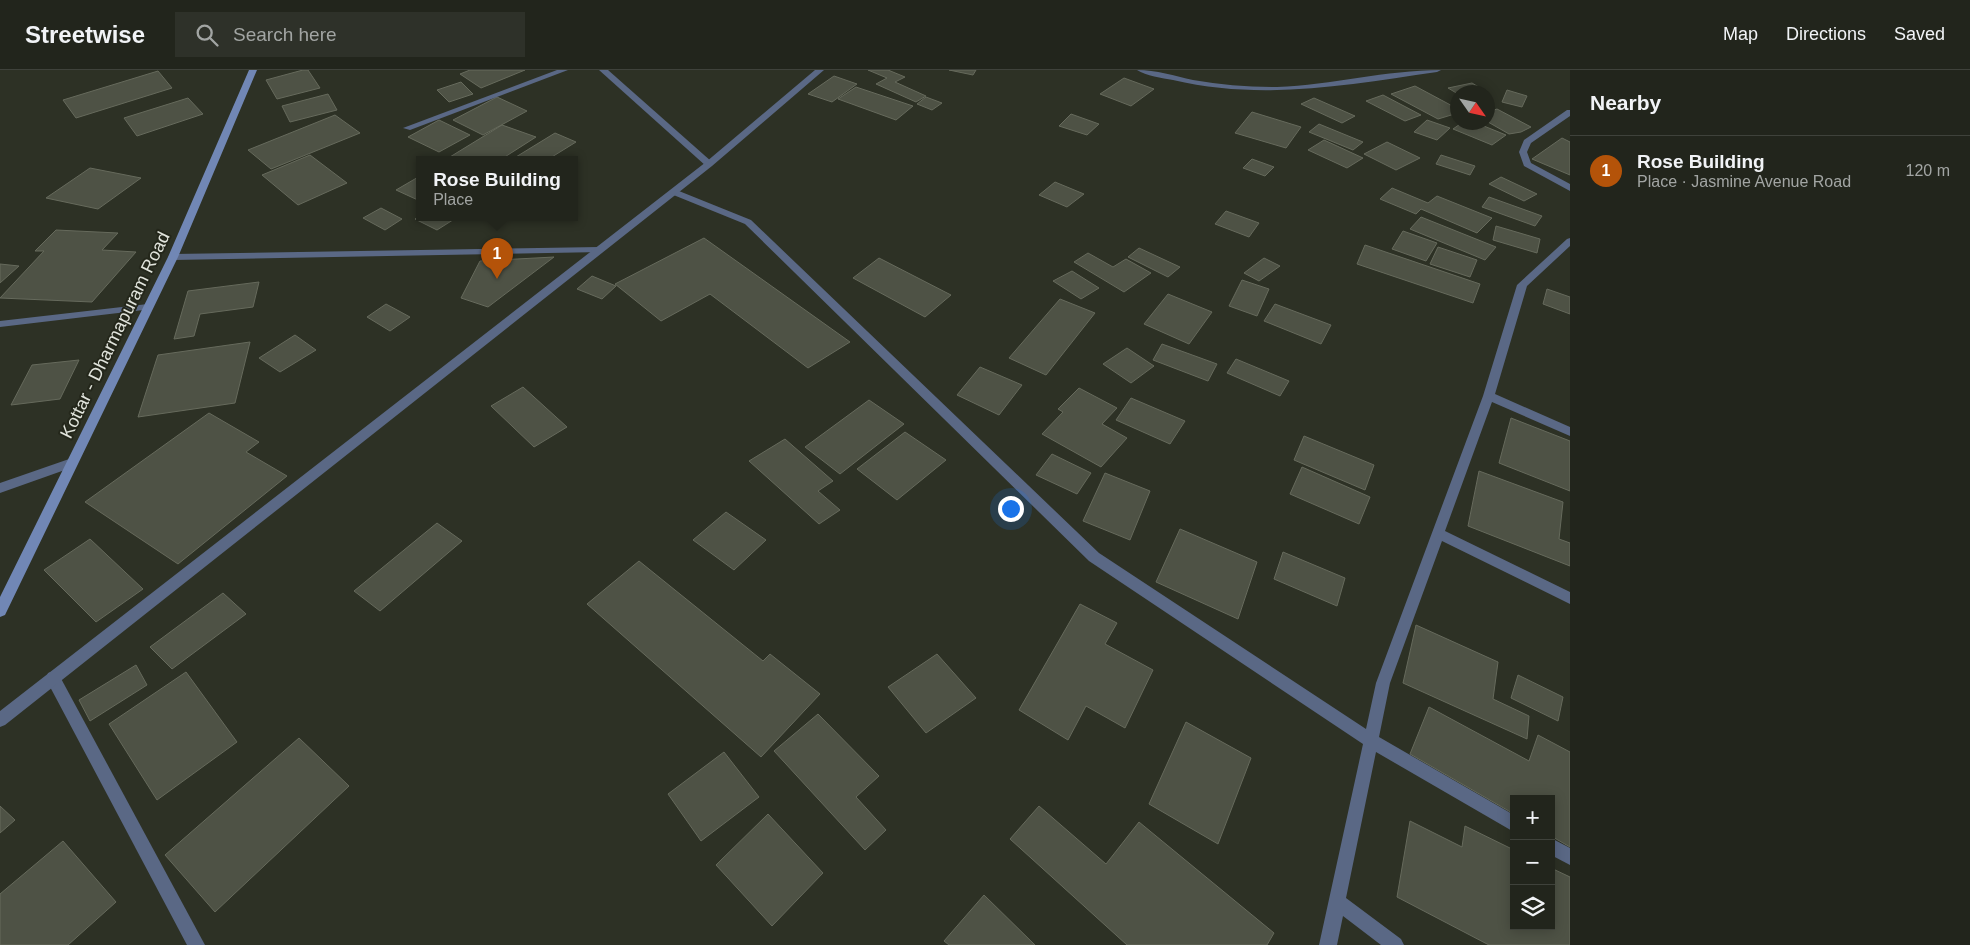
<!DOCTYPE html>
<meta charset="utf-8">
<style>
:root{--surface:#22251c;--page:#2e3129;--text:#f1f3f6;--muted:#a2a5a3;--line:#3f423b;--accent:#b45309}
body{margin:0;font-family:Arial,sans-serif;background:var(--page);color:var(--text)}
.controls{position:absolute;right:15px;bottom:15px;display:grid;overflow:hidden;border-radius:0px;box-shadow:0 2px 12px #0003}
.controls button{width:45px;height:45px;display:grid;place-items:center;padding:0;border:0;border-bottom:1px solid var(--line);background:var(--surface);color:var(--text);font:25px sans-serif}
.compass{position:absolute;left:1450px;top:15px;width:45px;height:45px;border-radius:50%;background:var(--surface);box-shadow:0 2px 12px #0003;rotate:124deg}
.you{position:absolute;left:1010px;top:438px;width:18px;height:18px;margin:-12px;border:4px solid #fff;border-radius:50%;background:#1a73e8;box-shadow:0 0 0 8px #1a73e833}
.badge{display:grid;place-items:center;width:32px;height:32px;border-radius:50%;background:var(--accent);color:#fff;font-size:16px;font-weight:700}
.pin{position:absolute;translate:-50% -41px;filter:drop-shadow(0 1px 2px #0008)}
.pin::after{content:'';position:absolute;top:26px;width:18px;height:15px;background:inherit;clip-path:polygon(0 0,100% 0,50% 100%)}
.popup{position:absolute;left:416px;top:86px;width:162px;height:65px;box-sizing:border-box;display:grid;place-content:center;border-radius:0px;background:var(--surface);filter:drop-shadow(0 1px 4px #0005);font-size:16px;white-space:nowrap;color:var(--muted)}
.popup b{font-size:19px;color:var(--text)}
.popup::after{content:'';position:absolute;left:50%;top:100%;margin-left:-10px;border:10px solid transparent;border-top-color:var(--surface)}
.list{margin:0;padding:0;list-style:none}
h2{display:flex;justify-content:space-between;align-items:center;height:65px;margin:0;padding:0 20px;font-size:21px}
h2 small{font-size:16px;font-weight:400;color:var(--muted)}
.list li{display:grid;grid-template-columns:32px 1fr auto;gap:15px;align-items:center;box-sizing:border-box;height:70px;padding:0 20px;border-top:1px solid var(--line)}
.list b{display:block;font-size:19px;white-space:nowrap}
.list p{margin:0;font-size:16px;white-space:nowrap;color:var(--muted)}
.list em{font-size:16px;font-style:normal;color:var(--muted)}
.icon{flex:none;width:28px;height:28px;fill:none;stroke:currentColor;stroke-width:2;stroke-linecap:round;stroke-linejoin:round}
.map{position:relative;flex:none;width:1570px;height:875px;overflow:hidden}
header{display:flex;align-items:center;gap:30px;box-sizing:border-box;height:70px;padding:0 25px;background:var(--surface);border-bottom:1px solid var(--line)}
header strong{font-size:24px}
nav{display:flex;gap:28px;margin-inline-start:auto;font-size:18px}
.search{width:350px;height:45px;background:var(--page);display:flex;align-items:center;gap:12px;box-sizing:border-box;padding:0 18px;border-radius:0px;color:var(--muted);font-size:19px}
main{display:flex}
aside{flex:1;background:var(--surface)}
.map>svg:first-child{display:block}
</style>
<header>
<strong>Streetwise</strong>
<div class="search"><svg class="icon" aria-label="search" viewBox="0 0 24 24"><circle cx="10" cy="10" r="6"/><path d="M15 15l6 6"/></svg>Search here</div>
<nav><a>Map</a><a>Directions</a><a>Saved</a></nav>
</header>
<main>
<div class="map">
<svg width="1570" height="875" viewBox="0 0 1570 875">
<rect width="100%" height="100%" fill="#2d3125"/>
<!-- building -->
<g fill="#4e5245" stroke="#666a5c">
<path d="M303 0H308L320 18 277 29 266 10Z"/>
<path d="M470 0H525L481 18 460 4Z"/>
<path d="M868 0H888L905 7 895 12 926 26 916 32 876 14 887 8Z"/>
<path d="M949 0H976L973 5Z"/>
<path d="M158 1 172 18 76 48 63 30Z"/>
<path d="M834 6 857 14 832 32 808 24Z"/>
<path d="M1124 8 1154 19 1131 36 1100 24Z"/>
<path d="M461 12 473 24 449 32 437 20Z"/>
<path d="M1472 13 1487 22 1458 24 1448 18Z"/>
<path d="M1415 16 1458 39V43L1438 49 1391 24Z"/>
<path d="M856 17 913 36 896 50 838 29Z"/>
<path d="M1507 20 1527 26 1522 37 1502 32Z"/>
<path d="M328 24 337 40 290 52 282 36Z"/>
<path d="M1383 25 1421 45 1405 51 1366 31Z"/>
<path d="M497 27 527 41 483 65 453 50Z"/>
<path d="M926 27 942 33 932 40 917 34Z"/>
<path d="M188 28 203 44 137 66 124 48Z"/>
<path d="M1314 28 1355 46 1342 53 1301 34Z"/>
<path d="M1497 39 1531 57 1521 62 1509 64 1488 52V42Z"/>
<path d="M1252 42 1301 57 1286 78 1235 63Z"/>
<path d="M1071 44 1099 54 1087 65 1059 56Z"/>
<path d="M335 45 360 63 271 99 248 80Z"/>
<path d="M439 50 470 65 439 82 408 67Z"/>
<path d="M1427 50 1450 58 1437 70 1414 62Z"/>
<path d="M1463 52H1474L1506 65 1492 75 1453 59Z"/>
<path d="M1319 54 1363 72 1353 80 1309 62Z"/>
<path d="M502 55 536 67 500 90H445Z"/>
<path d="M555 63 576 72 547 90H511Z"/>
<path d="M1562 68 1570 72V105L1532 89Z"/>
<path d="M1324 70 1363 88 1347 98 1308 80Z"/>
<path d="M1387 72 1420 88 1396 100 1364 84Z"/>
<path d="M310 85 347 113 298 135 262 105Z"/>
<path d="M1441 85 1475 96 1470 105 1436 94Z"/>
<path d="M1252 89 1274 97 1265 106 1243 98Z"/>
<path d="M90 98 141 108 98 139 46 128Z"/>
<path d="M420 106V131L396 120Z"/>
<path d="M1501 107 1537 124 1524 131 1489 114Z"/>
<path d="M1055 112 1084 124 1067 137 1039 125Z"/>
<path d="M1392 118 1428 133 1437 126 1492 148 1477 163 1421 139 1416 144 1380 129Z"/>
<path d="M1489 127 1542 146 1535 156 1482 137Z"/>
<path d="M381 138 402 149 385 160 363 148Z"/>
<path d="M1226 141 1259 153 1249 167 1215 154Z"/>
<path d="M420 146V148H456L437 160 415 149Z"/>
<path d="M1421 147 1496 177 1485 190 1410 159Z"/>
<path d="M1496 156 1540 169 1537 183 1493 170Z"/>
<path d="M56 160 118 163 102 180 136 182 92 232 0 228 44 181H35Z"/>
<path d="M1403 161 1437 173 1426 191 1392 179Z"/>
<path d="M704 168 850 272 808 298 710 224 661 251 615 214Z"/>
<path d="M1365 175 1480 214 1473 233 1357 194Z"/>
<path d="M1438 177 1477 190 1470 207 1430 194Z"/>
<path d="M1139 178 1180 197 1168 207 1128 187Z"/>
<path d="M1088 183 1113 197 1126 189 1151 203 1124 222 1074 192Z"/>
<path d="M554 187 488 237 461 228 480 191Z"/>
<path d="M879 188 951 225 925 247 853 208Z"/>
<path d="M1264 188 1280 196 1259 211 1244 203Z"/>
<path d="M0 194 19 196 0 213Z"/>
<path d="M1072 201 1099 218 1081 229 1053 211Z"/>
<path d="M592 206 616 216 602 229 577 219Z"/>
<path d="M1242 210 1269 219 1257 246 1229 236Z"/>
<path d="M259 212 253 237 200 244 194 266 174 269 188 221Z"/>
<path d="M1547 219 1570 227V244L1543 234Z"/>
<path d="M1168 224 1212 242 1189 274 1144 254Z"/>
<path d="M1060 229 1095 243 1046 305 1009 288Z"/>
<path d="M386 234 410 247 390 261 367 247Z"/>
<path d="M1275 234 1331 255 1321 274 1264 251Z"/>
<path d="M295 265 316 280 280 302 259 288Z"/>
<path d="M250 272 235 333 138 347 158 285Z"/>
<path d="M1162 274 1217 294 1208 311 1153 290Z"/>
<path d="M1127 278 1154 296 1131 313 1103 294Z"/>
<path d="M1236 289 1289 311 1280 326 1227 303Z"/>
<path d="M79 290 60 329 11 335 32 295Z"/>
<path d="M980 297 1022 315 999 345 957 325Z"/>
<path d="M523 317 567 357 534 377 491 336Z"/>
<path d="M1079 318 1117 338 1102 354 1127 368 1101 397 1042 364 1063 342 1058 339Z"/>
<path d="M1131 328 1185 351 1170 374 1116 350Z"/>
<path d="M869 330 904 354 840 404 805 377Z"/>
<path d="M209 343 259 372 246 382 287 406 178 494 85 432Z"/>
<path d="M1511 348 1570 371V421L1499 393Z"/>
<path d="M905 362 946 390 897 430 857 399Z"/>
<path d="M1304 366 1374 395 1365 420 1294 390Z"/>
<path d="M785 369 833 411 818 421 840 440 819 454 749 391Z"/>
<path d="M1052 384 1091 403 1077 424 1036 405Z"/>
<path d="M1302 397 1370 427 1359 454 1290 424Z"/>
<path d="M1479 401 1563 432 1559 469 1570 473V496L1468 456Z"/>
<path d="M1105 403 1150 421 1130 470 1083 451Z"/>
<path d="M726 442 766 470 734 500 693 470Z"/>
<path d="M437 453 462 471 380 541 354 521Z"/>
<path d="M1180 459 1257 492 1238 549 1156 512Z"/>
<path d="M90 469 143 519 96 552 44 500Z"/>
<path d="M1283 482 1345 508 1337 536 1274 509Z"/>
<path d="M639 491 763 591 770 584 820 624 761 687 587 534Z"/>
<path d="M223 523 246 544 172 599 150 577Z"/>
<path d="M1080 534 1117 553 1105 574 1153 600 1125 658 1086 636 1068 670 1019 640Z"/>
<path d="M1416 555 1498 592 1493 629 1529 646 1527 669 1403 613Z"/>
<path d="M937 584 976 628 926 663 888 617Z"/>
<path d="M136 595 147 615 90 651 79 630Z"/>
<path d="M186 602 237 672 157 730 109 654Z"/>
<path d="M1518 605 1563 627 1558 651 1511 628Z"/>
<path d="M1429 637 1529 691 1538 665 1570 682V777L1551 766V729H1514V744L1410 684Z"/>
<path d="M818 644 879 706 856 727 886 760 865 780 774 681Z"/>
<path d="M1186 652 1251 688 1218 774 1149 734Z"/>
<path d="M299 668 349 716 215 842 165 785Z"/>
<path d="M724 682 759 727 701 771 668 724Z"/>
<path d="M0 736 15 750 0 763Z"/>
<path d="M1039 736 1106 794 1139 752 1274 863 1267 875H1127L1010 769Z"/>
<path d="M768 744 823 803 772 856 716 795Z"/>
<path d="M1410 751 1462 777 1465 756 1514 780V856H1551V798L1570 807V875H1489L1397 827Z"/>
<path d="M63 771 116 832 68 875H0V824Z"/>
<path d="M984 825 1035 875H949L944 871Z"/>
</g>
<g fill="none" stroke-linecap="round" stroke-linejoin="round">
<!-- service -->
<path fill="#5a6885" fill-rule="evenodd" d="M72 388 76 390 78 393 76 396 0 423V413Z"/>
<!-- minor -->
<g fill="#5a6885" fill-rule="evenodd">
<path d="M557 0H568L410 60 403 58Z"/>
<path d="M599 0H608L712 92V96H706Z"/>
<path d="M1567 40H1570V46L1531 73 1527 82 1531 93 1570 114V121L1524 96 1519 82 1524 70Z"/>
<path d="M674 119 751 150 1099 483 1366 659 1376 613 1483 326 1517 215 1567 169 1570 168V176L1527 216 1495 324 1570 357V366L1492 332 1445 461 1570 522V534L1442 471 1390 613 1379 667 1514 745V762L1376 682 1346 828 1401 869 1404 875H1381L1343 846 1337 875H1319L1363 674 1089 491 745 154 671 124V120Z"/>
<path d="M599 177 604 180 602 182 173 190 168 187 173 184Z"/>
<path d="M148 234 152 235 153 237 152 239 0 257V251Z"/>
<path d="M53 601 58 603 205 875H187L48 613 46 608 48 603Z"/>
<path d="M1551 768 1570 778V795L1551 785Z"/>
</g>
<!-- tertiary -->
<g fill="#5a6885" fill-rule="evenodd">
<path d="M815 0H824L712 96 5 655 0 657V641L706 92Z"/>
<path d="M1137 0C1156 0 1175 6 1193 10 1221 15 1249 17 1277 17 1332 15 1386 0 1441 0L1437 2C1348 15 1262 31 1173 10 1162 8 1146 6 1137 0Z"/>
</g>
<!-- secondary -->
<path fill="#7187b5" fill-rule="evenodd" d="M249 0H257L178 187 5 545 0 547V527L168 187Z"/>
</g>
<g text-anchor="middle" stroke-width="4" stroke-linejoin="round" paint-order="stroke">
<!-- street labels -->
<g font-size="18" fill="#e1e4dc" stroke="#24271b">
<text transform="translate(115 265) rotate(-64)" y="6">Kottar - Dharmapuram Road</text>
</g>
</g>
</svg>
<div class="controls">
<button>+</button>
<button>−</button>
<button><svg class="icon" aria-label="layers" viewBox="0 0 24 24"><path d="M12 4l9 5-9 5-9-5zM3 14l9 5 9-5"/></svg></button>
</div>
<svg class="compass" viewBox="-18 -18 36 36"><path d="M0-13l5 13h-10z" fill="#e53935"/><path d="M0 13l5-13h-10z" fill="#a2a5a3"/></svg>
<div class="you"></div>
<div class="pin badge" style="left:497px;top:209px">1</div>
<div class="popup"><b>Rose Building</b>Place</div>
</div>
<aside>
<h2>Nearby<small></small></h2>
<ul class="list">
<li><span class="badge">1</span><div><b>Rose Building</b><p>Place · Jasmine Avenue Road</p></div><em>120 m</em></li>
</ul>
</aside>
</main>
